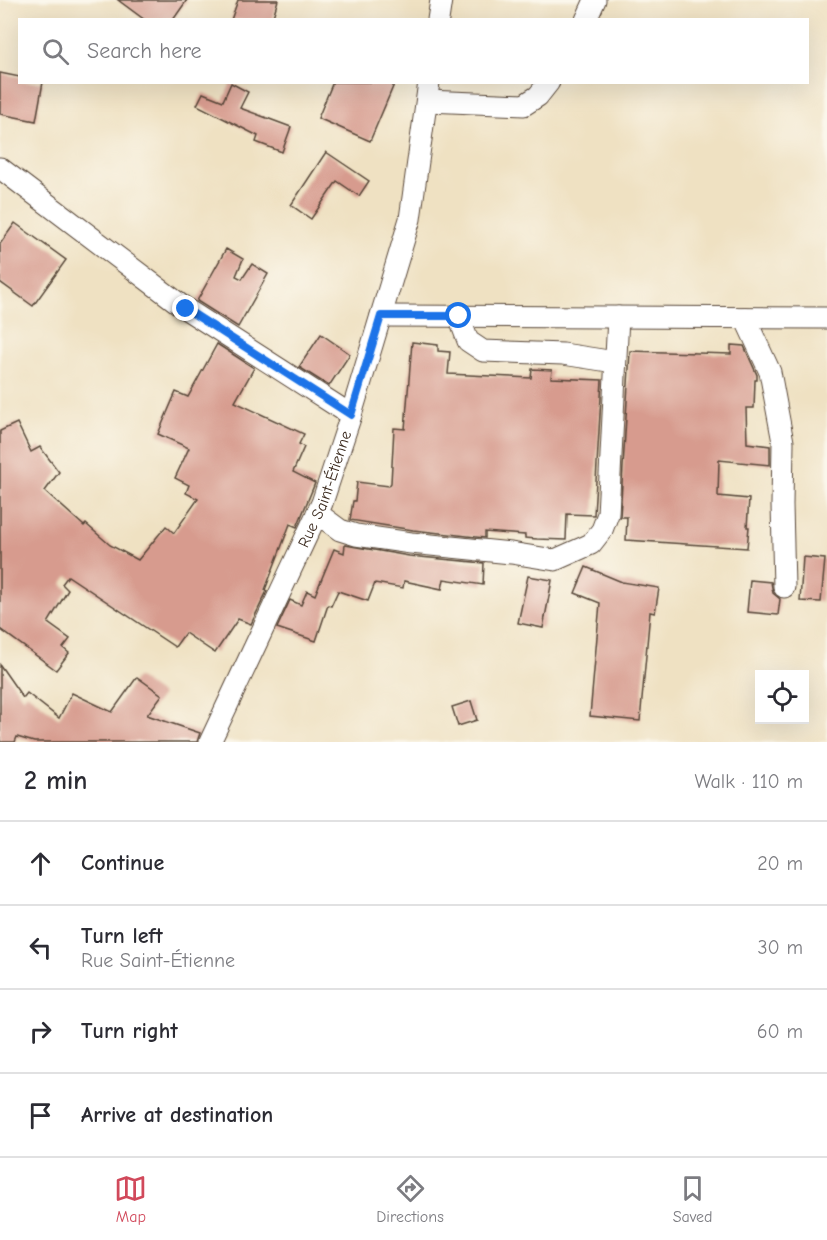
<!DOCTYPE html>
<meta charset="utf-8">
<style>
:root{--surface:#fff;--page:#f7f7f7;--text:#2b2b33;--muted:#7c7c81;--line:#e1e1e2;--accent:#d1495b}
body{margin:0;font-family:"Comic Neue",sans-serif;background:var(--page);color:var(--text)}
.controls{position:absolute;right:18px;bottom:18px;display:grid;overflow:hidden;border-radius:0px;box-shadow:0 6px 24px #0002}
.controls button{width:54px;height:54px;display:grid;place-items:center;padding:0;border:0;border-bottom:2px solid var(--line);background:var(--surface);color:var(--text);font:30px sans-serif}
.stop{position:absolute;width:18px;height:18px;margin:-14px;border:4px solid #1a73e8;border-radius:50%;background:#fff}
.stop.end{background:#1a73e8;border-color:#fff;box-shadow:0 2px 6px #0008}
.list{margin:0;padding:0;list-style:none}
h2{display:flex;justify-content:space-between;align-items:center;height:78px;margin:0;padding:0 24px;font-size:26px}
h2 small{font-size:20px;font-weight:400;color:var(--muted)}
.list li{display:grid;grid-template-columns:39px 1fr auto;gap:18px;align-items:center;box-sizing:border-box;height:84px;padding:0 24px;border-top:2px solid var(--line)}
.list b{display:block;font-size:22px;white-space:nowrap}
.list p{margin:0;font-size:20px;white-space:nowrap;color:var(--muted)}
.list em{font-size:20px;font-style:normal;color:var(--muted)}
.icon{flex:none;width:33px;height:33px;fill:none;stroke:currentColor;stroke-width:2;stroke-linecap:round;stroke-linejoin:round}
.map{position:relative;flex:none;width:827px;height:742px;overflow:hidden}
.search{position:absolute;background:var(--surface);box-shadow:0 6px 24px #0002;left:18px;right:18px;top:18px;height:66px;display:flex;align-items:center;gap:15px;box-sizing:border-box;padding:0 21px;border-radius:0px;color:var(--muted);font-size:22px}
.sheet{height:414px;background:var(--surface)}
nav{display:flex;justify-content:space-around;align-items:center;box-sizing:border-box;height:84px;border-top:2px solid var(--line);background:var(--surface);font-size:16px;color:var(--muted)}
nav a{display:grid;justify-items:center;gap:3px}
nav .on{color:var(--accent)}
.map>svg:first-child{display:block}
</style>
<div class="map">
<svg width="827" height="742" viewBox="0 0 827 742">
<rect width="100%" height="100%" fill="#fbf7ec"/>
<filter id="ink" filterUnits="userSpaceOnUse"><feTurbulence type="fractalNoise" baseFrequency=".0167" numOctaves="2"/><feDisplacementMap in="SourceGraphic" scale="12" xChannelSelector="R" yChannelSelector="G"/><feConvolveMatrix kernelMatrix="1 2 1 2 8 2 1 2 1" color-interpolation-filters="sRGB"/></filter>
<filter id="wash" filterUnits="userSpaceOnUse"><feTurbulence type="fractalNoise" baseFrequency=".008" numOctaves="4" result="noise"/><feDisplacementMap in="SourceGraphic" scale="24" xChannelSelector="R" yChannelSelector="G"/><feGaussianBlur stdDeviation="1.35" result="paint"/><feColorMatrix in="noise" values="0 0 0 0 0 0 0 0 0 0 0 0 0 0 0 0 0 1.4 0 .05"/><feComposite in="paint" operator="in"/></filter>
<g filter="url(#wash)">
<rect width="100%" height="100%" fill="#efe1c2"/>
<g id="blocks">
<!-- building -->
<g fill="#d79b8e">
<path d="M118 0H187L173 20H145Z"/>
<path d="M238 0H278L272 20H231Z"/>
<path d="M0 73 20 77V82H43L36 121 0 114Z"/>
<path d="M333 82H395L370 141 318 118Z"/>
<path d="M231 83 248 92 240 108 291 127 282 152 256 142 258 136 197 105 203 93 223 101Z"/>
<path d="M326 152 369 181 359 196 337 181 311 219 291 205Z"/>
<path d="M15 223 66 260 33 306 0 282V244Z"/>
<path d="M226 249 243 259 236 276 242 279 252 264 268 274 238 327 197 301Z"/>
<path d="M321 334 350 354 329 386 299 367Z"/>
<path d="M412 342 438 345V351L450 352 448 374 531 378 532 369 552 370 551 378 602 380 594 515 567 514 566 540 537 539 525 538V535L485 532V538L413 530 350 520 353 501H355L357 482 389 486 391 483 394 428 405 429Z"/>
<path d="M217 344 254 368 235 402 304 434 299 444 304 447 293 472 315 483 297 527 290 524 265 590 267 591 251 624 238 619 215 653 185 633 175 647 68 576 62 584 68 590 48 623 70 639 63 648 69 653 56 670 0 629V431L17 423 31 452 40 447 59 472 45 491 84 526 86 524 110 545 138 560 166 526 174 533 198 499 186 493 189 485 175 478 189 448 158 434 176 392 188 397Z"/>
<path d="M731 345 744 346 757 375V380H755L754 408H746L747 443 770 446V465L719 460 718 496 749 499 747 527H749L747 548 626 540 627 517H620L630 351 731 354Z"/>
<path d="M345 545 409 556 484 563 483 585 444 579 442 589 404 581 403 588 375 583 368 601 338 591 331 606 328 605 316 641 277 628 290 600 301 605 307 591 315 595 334 549 344 553Z"/>
<path d="M803 557 825 559 821 602 800 601Z"/>
<path d="M586 567 622 582 659 588 655 613 650 612 640 721 590 716 600 603 575 593Z"/>
<path d="M528 576 552 580 543 628 518 623Z"/>
<path d="M750 580 771 582 773 593 780 599 778 615 747 612Z"/>
<path d="M0 665 23 698 27 693 59 718 72 693 112 712 137 677 162 695 147 715 200 733 197 742H34L17 737 15 742H0Z"/>
<path d="M471 701 477 720 458 726 452 707Z"/>
</g>
</g>
</g>
<g filter="url(#ink)">
<use href="#blocks" fill-opacity="0" stroke="#564537" stroke-width="1.5"/>
<g fill="none" stroke-linecap="round" stroke-linejoin="round">
<defs>
<g id="street">
<path d="M438 20 441 0"/>
<path d="M586 20 595 0"/>
<path d="M427 101 524 105 538 96 549 82"/>
<path d="M0 168 186 309 351 415"/>
<path d="M381 316 827 318"/>
<path d="M459 317 468 341 483 351 563 354 615 362"/>
<path d="M745 318 770 372 783 442 782 505 784 587"/>
<path d="M317 513 340 530 356 535 411 543 511 553 555 560 591 544 602 530 608 514 618 317"/>
<path id="s1" d="M210 742 322 503 351 415 410 219 429 82"/>
</g>
</defs>
<!-- street casing -->
<use href="#street" stroke="#564537" stroke-width="23"/>
<!-- street -->
<use href="#street" stroke="#fff" stroke-width="21"/>
</g>
</g>
<g fill="none" stroke-linecap="round" stroke-linejoin="round" filter="url(#ink)">
<!-- route -->
<path stroke="#1a73e8" stroke-width="8" d="M186 309 351 415 381 316H459"/>
</g>
<g text-anchor="middle" stroke-width="6" stroke-linejoin="round" paint-order="stroke">
<!-- street labels -->
<g font-size="16" fill="#3b2a1e" stroke="#fbf7ec">
<text dy="6" stroke="none"><textPath href="#s1" startOffset="278">Rue Saint-Étienne</textPath></text>
</g>
</g>
</svg>
<div class="controls">
<button><svg class="icon" aria-label="locate" viewBox="0 0 24 24"><circle cx="12" cy="12" r="6"/><path d="M12 2v4M12 18v4M2 12h4M18 12h4"/></svg></button>
</div>
<div class="stop" style="left:459px;top:316px"></div>
<div class="stop end" style="left:186px;top:309px"></div>
<div class="search"><svg class="icon" aria-label="search" viewBox="0 0 24 24"><circle cx="10" cy="10" r="6"/><path d="M15 15l6 6"/></svg>Search here</div>
</div>
<section class="sheet">
<h2>2 min<small>Walk · 110 m</small></h2>
<ul class="list">
<li><svg class="icon" aria-label="ahead" viewBox="0 0 24 24"><path d="M12 20V5M6 11l6-6 6 6"/></svg><div><b>Continue</b></div><em>20 m</em></li>
<li><svg class="icon" aria-label="left" viewBox="0 0 24 24"><path d="M17 20v-9H6M10 6l-5 5 5 5"/></svg><div><b>Turn left</b><p>Rue Saint-Étienne</p></div><em>30 m</em></li>
<li><svg class="icon" aria-label="right" viewBox="0 0 24 24"><path d="M7 20v-9h11M14 6l5 5-5 5"/></svg><div><b>Turn right</b></div><em>60 m</em></li>
<li><svg class="icon" aria-label="arrive" viewBox="0 0 24 24"><path d="M6 21V4h12l-3 4 3 4H6"/></svg><div><b>Arrive at destination</b></div></li>
</ul>
</section>
<nav>
<a class="on"><svg class="icon" aria-label="map" viewBox="0 0 24 24"><path d="M3 6l6-2 6 2 6-2v14l-6 2-6-2-6 2zM9 4v14M15 6v14"/></svg>Map</a>
<a><svg class="icon" aria-label="directions" viewBox="0 0 24 24"><path d="M12 3l9 9-9 9-9-9zM9 14v-3h6M13 9l2 2-2 2"/></svg>Directions</a>
<a><svg class="icon" aria-label="saved" viewBox="0 0 24 24"><path d="M7 4h10v16l-5-4-5 4z"/></svg>Saved</a>
</nav>
